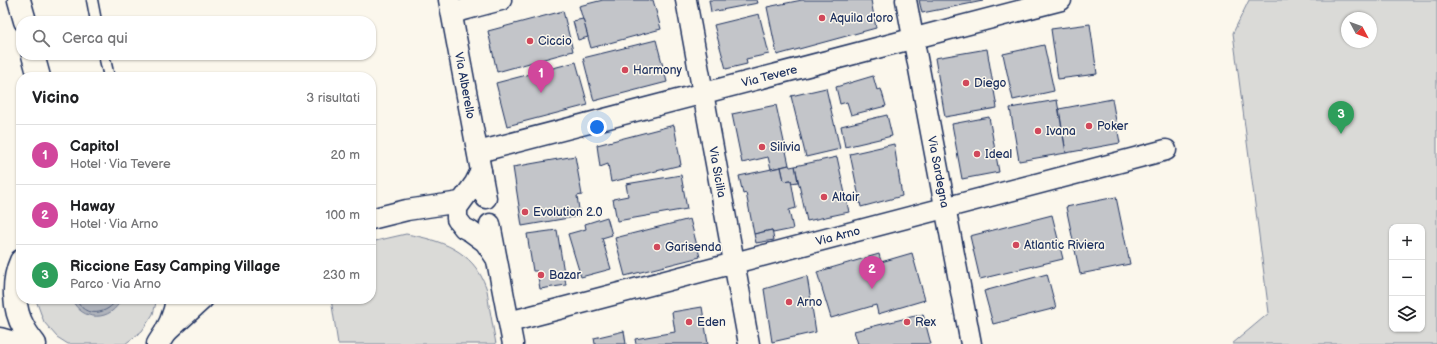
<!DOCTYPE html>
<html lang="it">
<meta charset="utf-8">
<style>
:root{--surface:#fff;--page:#f6f6f6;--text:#202124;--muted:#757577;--line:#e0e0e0;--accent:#d1495b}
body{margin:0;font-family:"Balsamiq Sans",sans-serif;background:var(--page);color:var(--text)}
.controls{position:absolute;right:12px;bottom:12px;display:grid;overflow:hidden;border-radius:8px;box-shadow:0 1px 3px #0004}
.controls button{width:36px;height:36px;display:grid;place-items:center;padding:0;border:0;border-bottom:1px solid var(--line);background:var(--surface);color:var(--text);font:20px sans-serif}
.compass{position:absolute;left:1341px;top:12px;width:36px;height:36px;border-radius:50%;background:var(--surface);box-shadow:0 1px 3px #0004;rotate:131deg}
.you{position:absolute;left:597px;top:127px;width:14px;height:14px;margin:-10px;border:3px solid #fff;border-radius:50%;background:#1a73e8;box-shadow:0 0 0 6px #1a73e833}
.badge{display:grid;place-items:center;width:26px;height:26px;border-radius:50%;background:var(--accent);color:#fff;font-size:13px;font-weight:700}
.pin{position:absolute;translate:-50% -33px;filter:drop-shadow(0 1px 2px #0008)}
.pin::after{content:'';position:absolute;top:21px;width:14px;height:12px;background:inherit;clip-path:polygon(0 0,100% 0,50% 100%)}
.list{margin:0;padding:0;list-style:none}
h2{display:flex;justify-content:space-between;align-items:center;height:52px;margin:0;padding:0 16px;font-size:17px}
h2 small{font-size:13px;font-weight:400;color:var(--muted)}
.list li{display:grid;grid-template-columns:26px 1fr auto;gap:12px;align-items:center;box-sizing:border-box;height:60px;padding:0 16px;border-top:1px solid var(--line)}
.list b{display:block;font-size:15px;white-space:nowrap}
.list p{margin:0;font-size:13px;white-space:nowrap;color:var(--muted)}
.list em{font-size:13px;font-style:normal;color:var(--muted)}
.icon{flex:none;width:22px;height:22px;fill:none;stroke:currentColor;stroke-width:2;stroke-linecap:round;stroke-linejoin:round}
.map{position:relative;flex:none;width:1437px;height:344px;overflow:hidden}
.search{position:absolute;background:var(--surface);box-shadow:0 1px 3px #0004;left:16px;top:16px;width:360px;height:44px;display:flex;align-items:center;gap:10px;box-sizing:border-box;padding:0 14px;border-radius:16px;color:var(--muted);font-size:15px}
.panel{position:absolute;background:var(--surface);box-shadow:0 1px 3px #0004;left:16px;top:72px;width:360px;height:232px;border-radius:16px}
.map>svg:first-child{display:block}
</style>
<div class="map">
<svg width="1437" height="344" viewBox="0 0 1437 344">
<rect width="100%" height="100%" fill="#fbf7ec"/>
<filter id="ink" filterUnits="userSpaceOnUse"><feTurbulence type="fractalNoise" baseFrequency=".025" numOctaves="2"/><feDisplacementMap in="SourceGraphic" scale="8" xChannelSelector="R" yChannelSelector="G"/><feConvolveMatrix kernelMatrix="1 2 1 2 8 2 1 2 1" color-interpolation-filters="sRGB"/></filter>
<g filter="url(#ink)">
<!-- green -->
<g fill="#dadad7" stroke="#7a849a" fill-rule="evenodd">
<path d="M1249 0H1437V344H1232L1269 313 1233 33ZM1347 18H1371V42H1347ZM1392 227H1422V329H1392Z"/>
<path d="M406 234C440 240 473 250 486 287 488 292 488 299 489 305 491 318 494 331 496 344H338L331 299H371V242Z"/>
<path d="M37 299H72L74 304 120 301 121 299H157L153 314 142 331 125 344H68L57 337 44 322 37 303Z"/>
</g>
<!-- water -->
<path fill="#afb3bb" stroke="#747e96" d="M72 299H121C112 322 81 322 72 299Z"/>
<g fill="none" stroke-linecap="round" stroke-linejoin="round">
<!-- shore -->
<path stroke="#566483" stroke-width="1" d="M76 299C84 319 108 315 117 299"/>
</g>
<!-- building -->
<g fill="#c3c5c9" stroke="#1b2f5e">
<path d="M603 0H653L661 29 591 48 579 6Z"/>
<path d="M709 0H757L758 3 711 12Z"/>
<path d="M802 0H871L876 28 777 55 767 7Z"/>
<path d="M919 0H983V1L922 13Z"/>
<path d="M563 11 573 51 497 72 488 31Z"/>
<path d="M759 14 769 54 746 59 747 64 726 69 714 25Z"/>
<path d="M583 19 588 37 578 40 573 21Z"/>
<path d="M1090 24 1097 74 1058 79 1051 29Z"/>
<path d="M656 40 667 82 594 101 583 58Z"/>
<path d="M1044 45 1054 91 1013 100 1003 54Z"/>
<path d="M987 49 997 108 945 117 935 58Z"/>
<path d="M576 62 588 105 507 126 496 83Z"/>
<path d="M873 76 877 90 881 89 886 106 851 115 847 102 840 104 836 87Z"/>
<path d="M826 88 840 149 806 157 791 96Z"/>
<path d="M1112 99 1120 143 1066 153 1059 109Z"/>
<path d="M1057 100 1066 153 1019 161 1010 108Z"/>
<path d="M776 105 789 165 771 169 768 157 742 163 732 114Z"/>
<path d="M887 115 892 136 845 147 841 126Z"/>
<path d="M989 117 999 172 962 179 952 124Z"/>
<path d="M674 125 681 165 611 182 608 164 600 167 597 145Z"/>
<path d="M894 144 902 196 861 207 850 154Z"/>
<path d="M575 156 582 195 577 196 580 216 522 226 513 167Z"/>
<path d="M837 157 849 212 807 221 795 166Z"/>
<path d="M789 165 790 167 795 166 798 182 791 183V180L784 181 781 167Z"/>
<path d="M781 167 784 181 791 180 796 208 789 210 793 229 773 233 772 230 754 234 746 193 743 194 739 176Z"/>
<path d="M681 175 687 209 617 221 613 199 628 196 626 184Z"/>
<path d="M1116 197 1130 264 1080 274 1066 207Z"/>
<path d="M1052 215 1063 259 980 279 970 236Z"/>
<path d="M607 217 612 235 602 238 611 269 581 277 568 234 586 229 585 224Z"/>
<path d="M690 219 700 257 625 276 615 238Z"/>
<path d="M557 230 566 285 540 289 537 271H533L527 234Z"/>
<path d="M772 230 774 240 756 243 754 234Z"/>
<path d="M912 253 925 300 878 314 876 305 831 318 817 272 879 254 881 262Z"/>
<path d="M1047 274 1056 308 993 324 984 291Z"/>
<path d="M807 276 816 332 772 342 764 289Z"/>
<path d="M702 307 708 344H636L635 339 675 332 672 312Z"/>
<path d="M923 314 931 344H858L854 331Z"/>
<path d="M624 331 626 344H595L594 338Z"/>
</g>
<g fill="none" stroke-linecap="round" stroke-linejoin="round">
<defs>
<g id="lane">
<path d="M92 0 96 21"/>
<path d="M104 55 109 77"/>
</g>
<g id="street">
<path id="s1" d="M449 0 486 198"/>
<path id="s2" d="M686 0 749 344"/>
<path id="s3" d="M906 0 971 344"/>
<path d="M452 13 501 0"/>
<path id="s4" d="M478 152 1061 0"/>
<path d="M481 171 475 183 457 208V219L464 228 470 231 485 242 496 258"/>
<path d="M371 219 407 210 460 202"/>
<path d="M490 224 513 344"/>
<path id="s5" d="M509 322 1166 150"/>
<path d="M167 332 203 299"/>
</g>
<g id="secondary">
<path d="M19 0 25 21"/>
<path d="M33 55 39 77"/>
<path d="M21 261C12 281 13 309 24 328 27 334 31 339 35 344"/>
<path d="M0 339 18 344"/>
<path d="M158 344C168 330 175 316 177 299"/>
</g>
</defs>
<!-- lane casing -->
<use href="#lane" stroke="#1b2f5e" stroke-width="13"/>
<!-- street casing -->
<use href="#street" stroke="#1b2f5e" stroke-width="23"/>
<!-- secondary casing -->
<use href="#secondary" stroke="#1b2f5e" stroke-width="25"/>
<!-- lane -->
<use href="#lane" stroke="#fbf7ec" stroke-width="10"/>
<!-- street -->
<use href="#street" stroke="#fbf7ec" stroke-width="20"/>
<!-- secondary -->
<use href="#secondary" stroke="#fbf7ec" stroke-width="22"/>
</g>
</g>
<!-- markers -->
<g fill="#d1495b" stroke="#fbf7ec" stroke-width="1.5">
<circle cx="822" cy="18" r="4"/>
<circle cx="530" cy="41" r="4"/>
<circle cx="625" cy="70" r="4"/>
<circle cx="966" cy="83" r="4"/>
<circle cx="1089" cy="126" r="4"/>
<circle cx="1038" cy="131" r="4"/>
<circle cx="762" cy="147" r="4"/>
<circle cx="977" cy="154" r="4"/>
<circle cx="824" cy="197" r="4"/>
<circle cx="525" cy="212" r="4"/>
<circle cx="1016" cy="245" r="4"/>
<circle cx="657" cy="247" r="4"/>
<circle cx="541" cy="275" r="4"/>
<circle cx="789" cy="302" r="4"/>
<circle cx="689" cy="322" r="4"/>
<circle cx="907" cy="322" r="4"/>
</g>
<g text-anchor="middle" stroke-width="3" stroke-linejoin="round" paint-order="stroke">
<!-- poi labels -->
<g font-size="12" fill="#1b2f5e" stroke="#fbf7ec" text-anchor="start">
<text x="830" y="22">Aquila d'oro</text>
<text x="538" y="45">Ciccio</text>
<text x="633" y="74">Harmony</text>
<text x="974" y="87">Diego</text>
<text x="1097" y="130">Poker</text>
<text x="1046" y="135">Ivana</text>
<text x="770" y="151">Silivia</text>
<text x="985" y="158">Ideal</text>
<text x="832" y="201">Altair</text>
<text x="533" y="216">Evolution 2.0</text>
<text x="1024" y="249">Atlantic Riviera</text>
<text x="665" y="251">Garisenda</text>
<text x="549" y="279">Bazar</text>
<text x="797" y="306">Arno</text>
<text x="697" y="326">Eden</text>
<text x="915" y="326">Rex</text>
</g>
<!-- street labels -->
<g font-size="12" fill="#1b2f5e" stroke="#fbf7ec">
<text dy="4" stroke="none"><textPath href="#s4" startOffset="301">Via Tevere</textPath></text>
<text dy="4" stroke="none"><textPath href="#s1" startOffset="87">Via Alberello</textPath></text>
<text dy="4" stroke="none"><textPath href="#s2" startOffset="175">Via Sicilia</textPath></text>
<text dy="4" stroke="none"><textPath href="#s3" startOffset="175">Via Sardegna</textPath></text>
<text dy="4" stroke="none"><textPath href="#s5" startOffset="340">Via Arno</textPath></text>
</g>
</g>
</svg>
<div class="controls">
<button>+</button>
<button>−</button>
<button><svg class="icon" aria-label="layers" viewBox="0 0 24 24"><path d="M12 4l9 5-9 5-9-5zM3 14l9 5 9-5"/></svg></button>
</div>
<svg class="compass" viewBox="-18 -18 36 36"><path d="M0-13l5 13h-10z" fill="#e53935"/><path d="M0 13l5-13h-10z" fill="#757577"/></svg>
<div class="you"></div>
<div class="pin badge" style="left:541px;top:93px;background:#d1479c">1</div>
<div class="pin badge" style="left:872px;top:289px;background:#d1479c">2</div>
<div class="pin badge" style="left:1341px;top:134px;background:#2e9e5b">3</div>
<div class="search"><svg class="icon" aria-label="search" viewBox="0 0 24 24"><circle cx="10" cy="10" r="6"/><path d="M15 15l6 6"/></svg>Cerca qui</div>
<section class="panel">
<h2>Vicino<small>3 risultati</small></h2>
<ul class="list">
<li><span class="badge" style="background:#d1479c">1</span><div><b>Capitol</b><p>Hotel · Via Tevere</p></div><em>20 m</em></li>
<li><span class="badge" style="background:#d1479c">2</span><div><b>Haway</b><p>Hotel · Via Arno</p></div><em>100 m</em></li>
<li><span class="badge" style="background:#2e9e5b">3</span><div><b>Riccione Easy Camping Village</b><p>Parco · Via Arno</p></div><em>230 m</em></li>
</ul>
</section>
</div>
